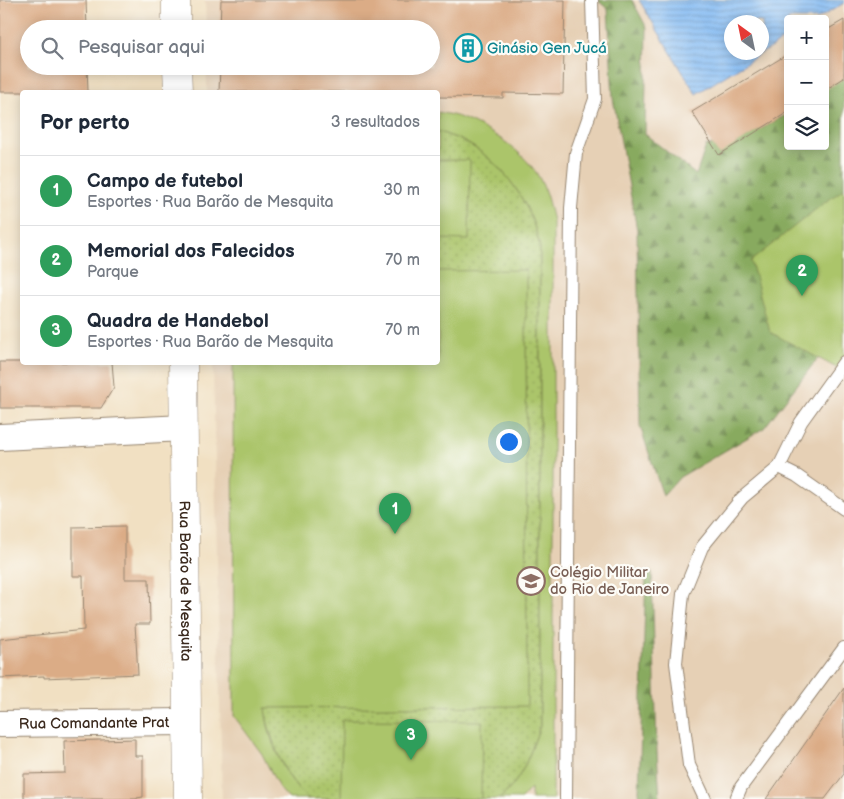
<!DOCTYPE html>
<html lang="pt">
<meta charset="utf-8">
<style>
:root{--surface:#fff;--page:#f6f6f7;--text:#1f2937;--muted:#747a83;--line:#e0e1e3;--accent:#b45309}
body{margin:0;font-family:"Balsamiq Sans",sans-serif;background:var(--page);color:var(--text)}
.controls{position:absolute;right:15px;top:15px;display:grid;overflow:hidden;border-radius:5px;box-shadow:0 2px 12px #0003}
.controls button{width:45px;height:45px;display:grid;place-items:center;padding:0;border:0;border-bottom:1px solid var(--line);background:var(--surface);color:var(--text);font:25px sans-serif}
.compass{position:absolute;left:724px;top:15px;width:45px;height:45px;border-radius:50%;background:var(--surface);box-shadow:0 2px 12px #0003;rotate:327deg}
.you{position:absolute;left:508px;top:441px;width:18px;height:18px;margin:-12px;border:4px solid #fff;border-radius:50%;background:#1a73e8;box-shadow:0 0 0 8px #1a73e833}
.badge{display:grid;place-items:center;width:32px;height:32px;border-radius:50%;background:var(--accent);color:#fff;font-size:16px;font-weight:700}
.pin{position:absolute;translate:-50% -41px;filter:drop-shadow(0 1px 2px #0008)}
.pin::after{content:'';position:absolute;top:26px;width:18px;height:15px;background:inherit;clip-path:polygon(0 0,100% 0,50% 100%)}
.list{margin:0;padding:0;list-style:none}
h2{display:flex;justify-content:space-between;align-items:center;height:65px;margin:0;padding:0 20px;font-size:21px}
h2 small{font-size:16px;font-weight:400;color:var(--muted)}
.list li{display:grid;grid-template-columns:32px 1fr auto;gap:15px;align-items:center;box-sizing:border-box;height:70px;padding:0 20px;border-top:1px solid var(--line)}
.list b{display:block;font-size:19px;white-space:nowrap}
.list p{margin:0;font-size:16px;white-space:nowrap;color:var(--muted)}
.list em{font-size:16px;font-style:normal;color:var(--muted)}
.icon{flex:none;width:28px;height:28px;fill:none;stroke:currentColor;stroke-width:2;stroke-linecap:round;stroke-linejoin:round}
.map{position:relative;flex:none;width:844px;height:799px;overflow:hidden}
.search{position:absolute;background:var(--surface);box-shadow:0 2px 12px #0003;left:20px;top:20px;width:420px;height:55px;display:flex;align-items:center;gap:12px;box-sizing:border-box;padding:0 18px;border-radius:28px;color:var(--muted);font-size:19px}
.panel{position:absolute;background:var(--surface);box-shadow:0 2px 12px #0003;left:20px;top:90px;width:420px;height:275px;border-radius:5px}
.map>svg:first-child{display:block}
</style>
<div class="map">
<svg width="844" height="799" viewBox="0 0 844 799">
<defs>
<pattern id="grass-dots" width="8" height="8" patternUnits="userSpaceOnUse" patternTransform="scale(1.25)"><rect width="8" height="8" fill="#abc56b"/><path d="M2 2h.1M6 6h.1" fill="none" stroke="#94a95c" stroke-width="1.8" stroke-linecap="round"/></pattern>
<pattern id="forest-firs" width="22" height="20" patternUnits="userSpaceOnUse" patternTransform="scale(1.25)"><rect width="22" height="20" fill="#88aa5f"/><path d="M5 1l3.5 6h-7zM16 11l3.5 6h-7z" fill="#708b4e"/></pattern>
<pattern id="water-rules" width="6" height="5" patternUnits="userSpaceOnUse" patternTransform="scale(1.25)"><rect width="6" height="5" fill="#83baf3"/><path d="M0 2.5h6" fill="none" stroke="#6c97c4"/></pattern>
</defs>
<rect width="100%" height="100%" fill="#fdfcf7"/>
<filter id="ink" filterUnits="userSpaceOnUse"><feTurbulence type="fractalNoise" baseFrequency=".02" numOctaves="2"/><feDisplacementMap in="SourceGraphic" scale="10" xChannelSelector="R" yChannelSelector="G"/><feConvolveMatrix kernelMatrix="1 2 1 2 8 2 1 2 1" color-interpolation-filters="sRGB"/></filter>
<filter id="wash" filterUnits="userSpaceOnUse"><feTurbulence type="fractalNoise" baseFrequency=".0096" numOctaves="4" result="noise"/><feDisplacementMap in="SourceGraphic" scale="20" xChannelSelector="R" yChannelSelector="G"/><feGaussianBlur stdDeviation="1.12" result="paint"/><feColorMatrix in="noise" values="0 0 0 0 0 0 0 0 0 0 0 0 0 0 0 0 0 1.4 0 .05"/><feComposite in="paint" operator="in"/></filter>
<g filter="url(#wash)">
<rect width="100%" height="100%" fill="#f1e0c2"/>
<!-- built -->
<path fill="#e6d0b5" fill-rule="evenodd" d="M205 0H844V799H222L213 363 438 362V92H207V66H431V29H206ZM788 19H825V146H788ZM732 22H762V52H732Z"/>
<!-- grass -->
<path fill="url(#grass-dots)" stroke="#737844" d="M438 131C446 135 455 137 463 141 504 162 532 204 540 248V726C530 753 523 780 499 799H309C282 776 272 742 264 708L438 362Z"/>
<!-- forest -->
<g fill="url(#forest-firs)" stroke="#626a3e">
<path d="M597 0H632L647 28 645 134 696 175 706 146 755 132 788 114V146H825V80L844 73V324L764 428 680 477 663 496 640 426 637 230 613 98 608 9Z"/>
<path d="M646 572H652L657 752 660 799H640L639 791Z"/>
</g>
<!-- park -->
<g fill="#abc56b" stroke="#737844">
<path d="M438 112C446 114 456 115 464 119 490 130 521 149 537 174 546 188 549 205 553 221V799H531V788L521 799H499C523 780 530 753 540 726V248C532 204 504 162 463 141 455 137 446 135 438 131Z"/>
<path d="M438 160H470L469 240 438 239Z"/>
<path d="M844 189V372L770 332 751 261 820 206Z"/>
<path d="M526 270 527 706 265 708C269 741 283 777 309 799H289L279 788 262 754 234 716 233 363 438 362V271Z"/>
<path d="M342 720 482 721 481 799H341Z"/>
</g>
<!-- water -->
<path fill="url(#water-rules)" stroke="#5f7288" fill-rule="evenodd" d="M639 0H844V3L818 19H788V37L696 94ZM732 22H762V52H732Z"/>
<g id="blocks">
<!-- building -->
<g fill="#dbac86">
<path d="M0 0H86L87 29H29V66H87L88 92H0Z"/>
<path d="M221 0H565L563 94 503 93V98L438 97V92H219L220 66H431V29H220Z"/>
<path d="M844 20V78L825 90V31Z"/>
<path d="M788 54V112L719 155 692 112Z"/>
<path d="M0 362H112L114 387 101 408H0Z"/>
<path d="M125 526V579H149L150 624H135L138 674 44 678V676L0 678V639L84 630 83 576H73V527Z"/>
<path d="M844 688V774L825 799H766Z"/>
<path d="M135 739V756H143V797L137 798V799H24V774L65 773 64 741Z"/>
</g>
</g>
</g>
<g filter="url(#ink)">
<use href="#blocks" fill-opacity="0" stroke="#968570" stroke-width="1"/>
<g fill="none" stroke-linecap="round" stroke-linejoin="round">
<defs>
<g id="service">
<path d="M779 467 797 476 844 509"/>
<path d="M566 799 571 208 576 153 595 99 592 0"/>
<path d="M705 799 689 765 676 663 683 594 702 547 742 498 779 467 801 422 844 362"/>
<path d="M736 799 741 787 844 648"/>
</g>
<g id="minor">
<path d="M0 437 184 428"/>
<path id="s1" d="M0 724 187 722"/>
</g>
<g id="tertiary">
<path d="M176 0V29"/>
<path d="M177 66 178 92"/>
<path id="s2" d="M183 362 188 799"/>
</g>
</defs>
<!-- service casing -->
<use href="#service" stroke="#968570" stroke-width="14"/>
<!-- minor casing -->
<use href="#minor" stroke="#968570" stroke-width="28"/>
<!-- tertiary casing -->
<use href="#tertiary" stroke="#968570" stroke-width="29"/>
<!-- service -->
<use href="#service" stroke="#fff" stroke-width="12"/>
<!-- minor -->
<use href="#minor" stroke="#fff" stroke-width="26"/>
<!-- tertiary -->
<use href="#tertiary" stroke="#fff" stroke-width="28"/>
</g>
</g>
<!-- icons -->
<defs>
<symbol id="building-ring" viewBox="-11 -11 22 22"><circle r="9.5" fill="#fdfcf7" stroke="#0f9aa8" stroke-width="1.5"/><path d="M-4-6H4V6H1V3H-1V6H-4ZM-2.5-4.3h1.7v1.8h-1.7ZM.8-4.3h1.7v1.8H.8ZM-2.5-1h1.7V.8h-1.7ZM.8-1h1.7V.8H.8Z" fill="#0f9aa8"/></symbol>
<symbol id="school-ring" viewBox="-11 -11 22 22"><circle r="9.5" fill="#fdfcf7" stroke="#8d6e63" stroke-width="1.5"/><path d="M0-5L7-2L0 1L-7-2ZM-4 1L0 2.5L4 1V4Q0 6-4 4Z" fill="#8d6e63"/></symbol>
</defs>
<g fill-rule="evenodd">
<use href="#building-ring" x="452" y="32" width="32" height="32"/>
<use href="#school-ring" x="515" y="565" width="32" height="32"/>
</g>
<g text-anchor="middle" stroke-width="4.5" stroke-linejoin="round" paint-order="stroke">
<!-- culture labels -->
<g font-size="15" fill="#0d838f" stroke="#fdfcf7" text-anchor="start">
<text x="487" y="53">Ginásio Gen Jucá</text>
</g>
<!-- education labels -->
<g font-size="15" fill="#785e54" stroke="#fdfcf7" text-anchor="start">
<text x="550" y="577">Colégio Militar<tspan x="550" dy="17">do Rio de Janeiro</tspan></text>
</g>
<!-- street labels -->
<g font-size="15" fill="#3b2a1e" stroke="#fdfcf7">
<text dy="5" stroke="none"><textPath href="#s2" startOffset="219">Rua Barão de Mesquita</textPath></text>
<text dy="5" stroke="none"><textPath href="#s1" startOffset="94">Rua Comandante Prat</textPath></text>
</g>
</g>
</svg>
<div class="controls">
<button>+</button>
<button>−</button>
<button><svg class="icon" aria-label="layers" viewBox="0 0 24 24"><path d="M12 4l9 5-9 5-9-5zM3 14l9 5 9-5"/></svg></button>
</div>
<svg class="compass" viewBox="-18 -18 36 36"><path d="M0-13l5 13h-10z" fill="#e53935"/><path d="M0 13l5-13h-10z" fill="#747a83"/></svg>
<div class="you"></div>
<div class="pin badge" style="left:395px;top:534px;background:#2e9e5b">1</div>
<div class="pin badge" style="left:802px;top:296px;background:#2e9e5b">2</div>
<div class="pin badge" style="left:411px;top:760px;background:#2e9e5b">3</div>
<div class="search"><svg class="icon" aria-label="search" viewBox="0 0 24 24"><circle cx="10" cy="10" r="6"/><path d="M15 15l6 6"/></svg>Pesquisar aqui</div>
<section class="panel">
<h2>Por perto<small>3 resultados</small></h2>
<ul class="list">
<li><span class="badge" style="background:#2e9e5b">1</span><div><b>Campo de futebol</b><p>Esportes · Rua Barão de Mesquita</p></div><em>30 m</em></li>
<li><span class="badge" style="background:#2e9e5b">2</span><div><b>Memorial dos Falecidos</b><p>Parque</p></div><em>70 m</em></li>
<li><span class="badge" style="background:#2e9e5b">3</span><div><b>Quadra de Handebol</b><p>Esportes · Rua Barão de Mesquita</p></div><em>70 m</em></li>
</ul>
</section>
</div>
